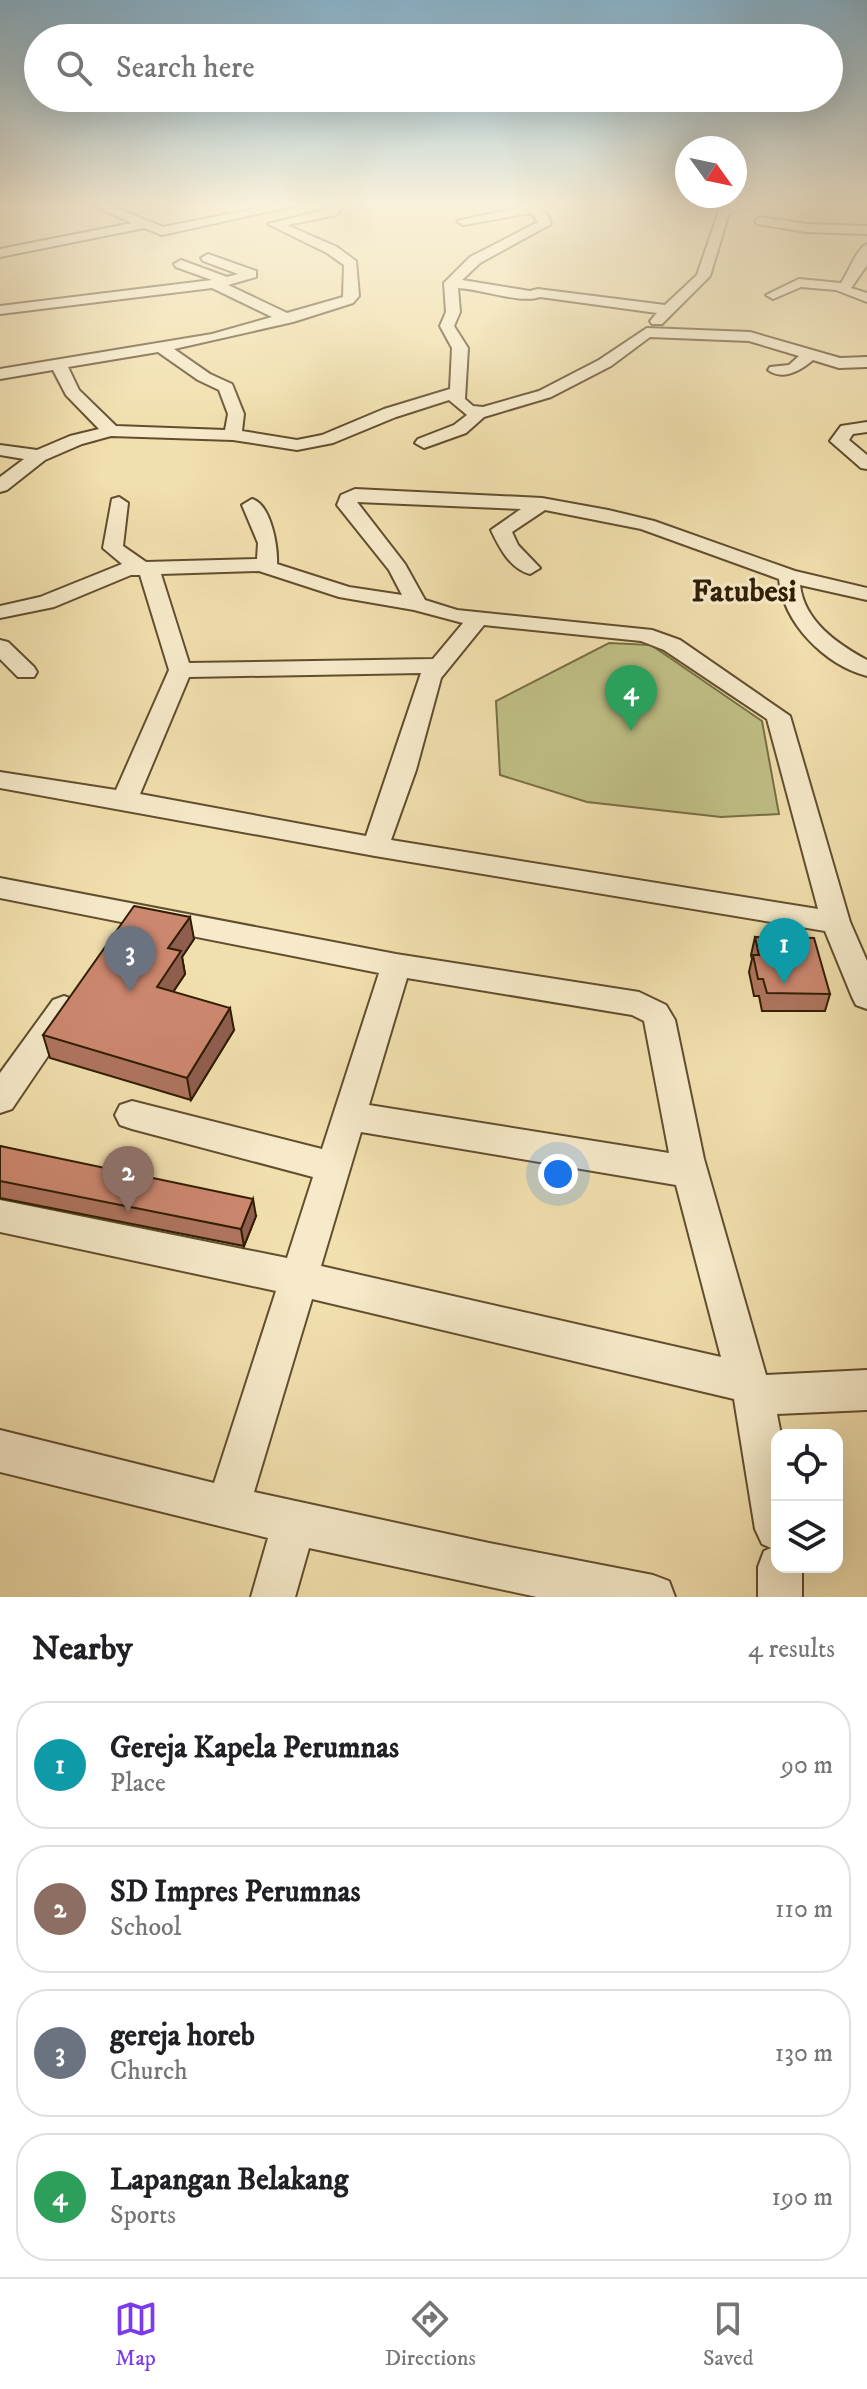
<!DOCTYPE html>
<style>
:root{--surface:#fff;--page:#f2f2f2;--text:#202124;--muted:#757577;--line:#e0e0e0;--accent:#7c3aed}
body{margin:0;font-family:"IM FELL DW Pica",serif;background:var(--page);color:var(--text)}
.controls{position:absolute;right:24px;bottom:24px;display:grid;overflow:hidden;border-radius:16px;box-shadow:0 8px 32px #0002}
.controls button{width:72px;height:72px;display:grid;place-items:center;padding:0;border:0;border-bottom:2px solid var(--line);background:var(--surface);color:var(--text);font:40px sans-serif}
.compass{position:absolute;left:675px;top:136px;width:72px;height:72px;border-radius:50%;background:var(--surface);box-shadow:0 8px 32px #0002;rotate:123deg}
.you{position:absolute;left:558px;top:1174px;width:28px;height:28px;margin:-20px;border:6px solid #fff;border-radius:50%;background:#1a73e8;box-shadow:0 0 0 12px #1a73e833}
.badge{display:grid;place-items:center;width:52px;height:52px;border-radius:50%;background:var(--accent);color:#fff;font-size:26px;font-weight:700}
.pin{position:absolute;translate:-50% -66px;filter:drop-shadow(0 2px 4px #0008)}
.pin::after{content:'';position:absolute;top:42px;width:28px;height:24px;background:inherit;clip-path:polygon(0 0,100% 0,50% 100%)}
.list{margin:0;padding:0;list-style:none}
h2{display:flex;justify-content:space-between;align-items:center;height:104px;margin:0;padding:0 32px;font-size:34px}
h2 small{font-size:26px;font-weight:400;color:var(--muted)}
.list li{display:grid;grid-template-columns:52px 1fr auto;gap:24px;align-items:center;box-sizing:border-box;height:128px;margin:0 16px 16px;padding:0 16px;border:2px solid var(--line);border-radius:32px}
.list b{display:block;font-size:30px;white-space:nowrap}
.list p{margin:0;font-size:26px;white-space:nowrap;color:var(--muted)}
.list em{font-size:26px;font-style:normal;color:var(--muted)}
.icon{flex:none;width:44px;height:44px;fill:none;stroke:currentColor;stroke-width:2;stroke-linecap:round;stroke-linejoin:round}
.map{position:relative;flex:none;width:867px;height:1597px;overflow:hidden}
.search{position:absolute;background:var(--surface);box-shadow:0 8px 32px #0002;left:24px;right:24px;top:24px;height:88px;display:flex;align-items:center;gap:20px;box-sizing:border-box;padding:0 28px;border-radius:44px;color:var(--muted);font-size:30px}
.sheet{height:680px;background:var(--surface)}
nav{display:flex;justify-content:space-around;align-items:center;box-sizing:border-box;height:112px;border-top:2px solid var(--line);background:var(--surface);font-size:22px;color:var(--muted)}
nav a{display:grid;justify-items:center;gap:4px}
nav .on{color:var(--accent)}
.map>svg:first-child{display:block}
</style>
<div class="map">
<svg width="867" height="1597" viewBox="0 0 867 1597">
<rect width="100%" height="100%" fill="#f1dfad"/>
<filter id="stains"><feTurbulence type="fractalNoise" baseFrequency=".0025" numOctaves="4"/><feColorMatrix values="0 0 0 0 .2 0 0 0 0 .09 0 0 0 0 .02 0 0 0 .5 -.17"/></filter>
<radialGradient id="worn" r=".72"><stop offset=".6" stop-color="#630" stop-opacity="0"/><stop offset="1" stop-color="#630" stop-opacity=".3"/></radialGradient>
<!-- green -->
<path fill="#c0c086" stroke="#786f44" stroke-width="2" d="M609 643 651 645 762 721 779 814 721 817 587 802 500 775 496 701Z"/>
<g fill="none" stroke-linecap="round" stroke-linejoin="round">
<defs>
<g id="minor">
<path d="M88 203H104L163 227 284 203 302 204 162 235 144 228 0 257V249L132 223Z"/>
<path d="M327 203H339L342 208 336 215 287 225 337 247 356 261 359 296 353 303 293 322 174 349 210 374 232 384 244 414 242 431 297 440 322 435 384 409 450 389 452 348 440 326 446 312 444 283 470 257 538 222 531 213 463 225 457 221 522 207 517 203C533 203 547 208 551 224L480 263 462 280 530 291 538 289 665 305 697 275 720 208 740 203H759L729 213 710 276 662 324H652L650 321 657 313 540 297C521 304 481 289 458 288L460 312 454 326 468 348 465 399 473 406 483 407 539 391 599 360 647 328 750 332 840 358 867 357V367L839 368 813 360C800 371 783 381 768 370L770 367 789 365 799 356 749 341 650 337 611 366 551 397 484 417 466 433 424 448 415 443 418 439 454 425 467 415 449 400 396 417 333 443 297 450 233 440 111 436 82 444 45 460 7 490 0 492V477L24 459 0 455V445L37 450 70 436 99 429 66 395 53 370 0 379V369L212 334 272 317 212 288 0 314V306L212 280 176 267 174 264 181 260 227 277 238 274 203 261 201 258 208 254 256 271V277L228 285 287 313 343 297 344 265 327 253 268 224 328 209ZM158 352 198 380 219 390 228 414 225 430 116 426 79 390 68 367Z"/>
<path d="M761 217 806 224 867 226V234L806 232 757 224 755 221Z"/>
<path d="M867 244V265L851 288 867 293V302L836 290 801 287 773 299 766 295 799 279 841 283C849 272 856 249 867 244Z"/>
<path d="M867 422V432L853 434 849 440 867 455V469L861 468 830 441 841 426Z"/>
<path d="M355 489 542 498 608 510 654 521 795 571 867 588V600L800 585C804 621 837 644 867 660V676C825 665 783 623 779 579L641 529 545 510 512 532 518 545 540 568 530 574C510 569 499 547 491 530L521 509 357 502 405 564 425 600 457 610 652 630 680 640 790 716 850 922 867 961V1009L856 1005 852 997 825 931 375 856 0 788V772L116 790 169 670 140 575H131L54 607 0 618V606L40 597 122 564 103 548 112 499 119 497 128 503 123 546 146 562 257 559 258 543 242 505 252 499C271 504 278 547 277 564L349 587 402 595 389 570 337 505 341 495ZM259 571 339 597 414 610 463 623 433 659 189 663 161 574ZM484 625 641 641 664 650 767 719 818 909 391 840 416 770 441 678ZM421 673 366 836 140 794 189 677Z"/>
<path d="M0 640 8 642 34 667 37 672 34 677H18L0 659Z"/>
<path d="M0 878 396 954 639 992 666 1005 675 1020 704 1159 766 1375 867 1370V1410L777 1414 781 1435H777V1567H802V1597H758V1567L764 1551 771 1548 762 1544 755 1529 734 1399 312 1299 254 1492 489 1543 653 1575 669 1581 675 1597H537L309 1548 295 1597H251L268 1538 0 1472V1430L214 1483 276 1291 0 1232V1200L287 1258 313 1177 132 1129 120 1125 115 1115 120 1105 132 1101 322 1149 379 973 0 898ZM407 978 632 1015 644 1021 669 1153 369 1105ZM361 1132 676 1185 721 1357 321 1266Z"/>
<path d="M64 996 75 1000 79 1008 75 1016 12 1109 0 1113V1073L53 1000Z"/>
</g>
</defs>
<!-- minor casing -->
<use href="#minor" stroke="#614e2e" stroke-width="4"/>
<!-- minor -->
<use href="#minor" fill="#f6eaca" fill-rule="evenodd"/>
</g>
<!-- wall -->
<g fill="#af745f" stroke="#311e03" stroke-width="2">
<path d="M755 937 830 994 825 1011H762L759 996H754L749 972 752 959 751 955Z"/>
<path d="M194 939 182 957 185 974 173 992 234 1030 191 1100 50 1058 43 1035Z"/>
<path d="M0 1146 256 1216 244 1246 0 1198Z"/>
</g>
<!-- shaded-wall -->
<g fill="#8f5e4e" stroke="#311e03" stroke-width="2">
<path d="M190 917 194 939 182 957 185 974 161 1010 157 987 168 948Z"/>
<path d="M230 1008 234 1030 191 1100 187 1078Z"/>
<path d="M253 1199 256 1216 244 1246 241 1229Z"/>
</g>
<!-- building -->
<g fill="#cc876f" stroke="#311e03" stroke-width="2">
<path d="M134 906 190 917 168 948 181 951 157 987 230 1008 187 1078 43 1035Z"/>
<path d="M755 937 814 938 830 994 767 993 763 979H758L753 955H759Z"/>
<path d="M0 1146 253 1199 241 1229 0 1181Z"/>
</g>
<!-- sky -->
<linearGradient id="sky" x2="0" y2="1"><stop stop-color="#89b7d2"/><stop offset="0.48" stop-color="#f9f1da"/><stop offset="1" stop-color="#f9f1da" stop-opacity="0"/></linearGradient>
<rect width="867" height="426" fill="url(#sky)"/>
<g text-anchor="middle" stroke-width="6" stroke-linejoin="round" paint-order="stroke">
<!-- quarter labels -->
<g font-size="32" font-weight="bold" fill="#311e03" stroke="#f6eaca">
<text x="744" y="601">Fatubesi</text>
</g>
</g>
<rect width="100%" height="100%" filter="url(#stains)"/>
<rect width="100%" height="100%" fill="url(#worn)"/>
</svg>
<div class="controls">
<button><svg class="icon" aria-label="locate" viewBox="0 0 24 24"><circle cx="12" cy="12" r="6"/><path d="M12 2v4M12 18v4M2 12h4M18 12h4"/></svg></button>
<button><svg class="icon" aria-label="layers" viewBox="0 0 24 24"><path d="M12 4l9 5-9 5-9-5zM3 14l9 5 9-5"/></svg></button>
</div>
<svg class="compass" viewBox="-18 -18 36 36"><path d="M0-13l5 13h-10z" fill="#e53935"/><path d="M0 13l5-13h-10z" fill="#757577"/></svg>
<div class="you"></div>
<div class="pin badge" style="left:784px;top:984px;background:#0f9aa8">1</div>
<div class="pin badge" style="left:128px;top:1212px;background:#8d6e63">2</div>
<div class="pin badge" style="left:130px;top:992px;background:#6b7280">3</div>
<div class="pin badge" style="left:631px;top:731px;background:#2e9e5b">4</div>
<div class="search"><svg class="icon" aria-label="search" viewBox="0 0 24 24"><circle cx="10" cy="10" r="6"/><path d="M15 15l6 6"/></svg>Search here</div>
</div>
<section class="sheet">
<h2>Nearby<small>4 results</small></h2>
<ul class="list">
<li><span class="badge" style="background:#0f9aa8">1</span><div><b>Gereja Kapela Perumnas</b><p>Place</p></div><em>90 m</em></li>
<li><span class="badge" style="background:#8d6e63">2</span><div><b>SD Impres Perumnas</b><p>School</p></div><em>110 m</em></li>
<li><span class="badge" style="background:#6b7280">3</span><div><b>gereja horeb</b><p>Church</p></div><em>130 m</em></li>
<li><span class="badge" style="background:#2e9e5b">4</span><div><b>Lapangan Belakang</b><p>Sports</p></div><em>190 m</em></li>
</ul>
</section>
<nav>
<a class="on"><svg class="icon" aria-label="map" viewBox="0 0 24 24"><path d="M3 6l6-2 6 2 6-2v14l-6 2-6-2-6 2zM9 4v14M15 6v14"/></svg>Map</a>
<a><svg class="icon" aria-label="directions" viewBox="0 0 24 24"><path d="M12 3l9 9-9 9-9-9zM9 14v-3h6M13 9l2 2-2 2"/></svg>Directions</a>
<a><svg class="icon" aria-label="saved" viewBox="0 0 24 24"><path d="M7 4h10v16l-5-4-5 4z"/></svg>Saved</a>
</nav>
